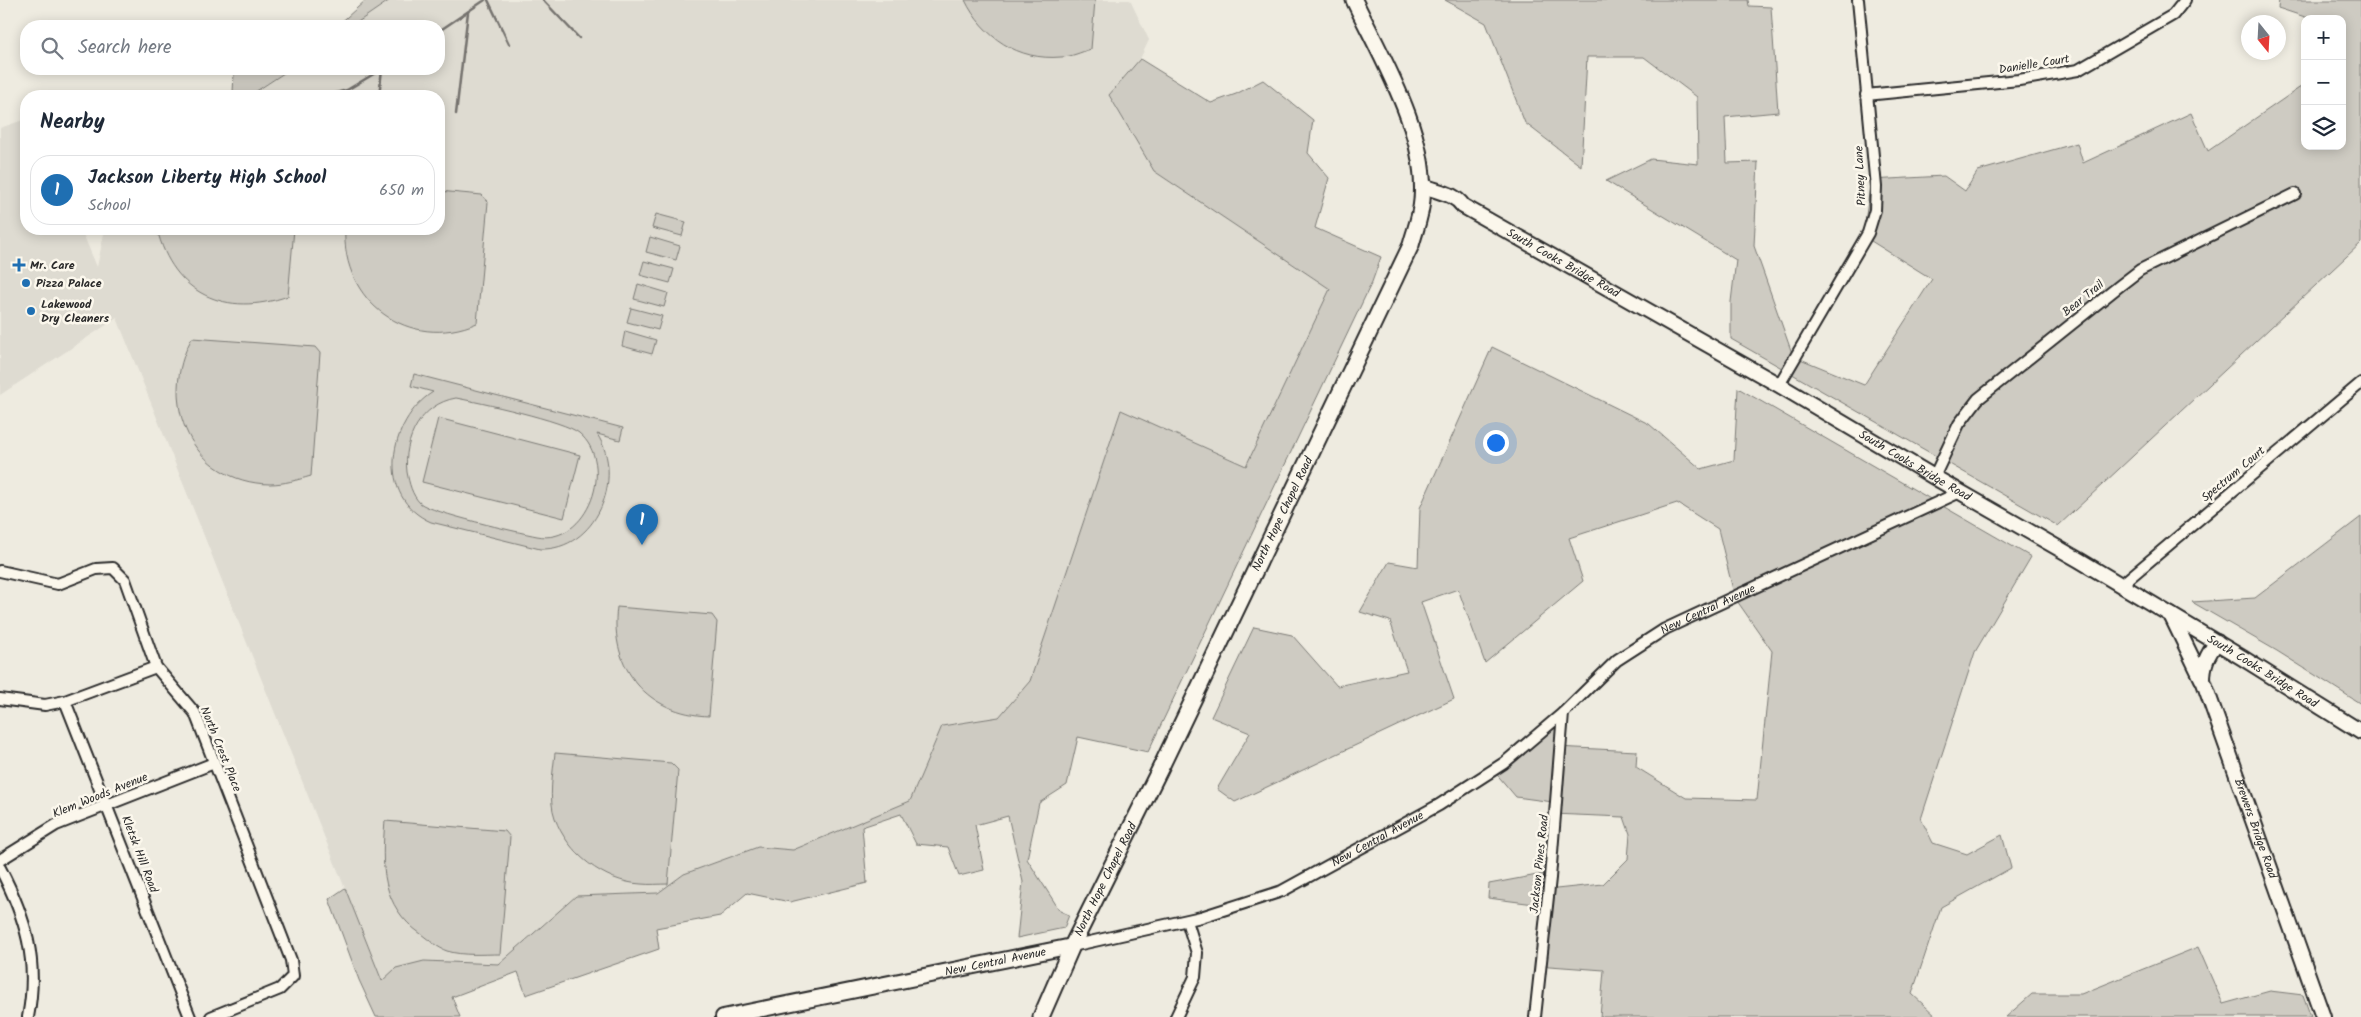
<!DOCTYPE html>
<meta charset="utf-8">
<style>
:root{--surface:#fff;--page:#f2f2f3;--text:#1f2937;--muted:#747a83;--line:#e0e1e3;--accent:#1f6fb2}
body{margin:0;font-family:Kalam,sans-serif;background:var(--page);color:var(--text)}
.controls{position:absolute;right:15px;top:15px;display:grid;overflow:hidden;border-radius:10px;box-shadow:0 2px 12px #0003}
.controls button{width:45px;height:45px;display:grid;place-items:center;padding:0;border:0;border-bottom:1px solid var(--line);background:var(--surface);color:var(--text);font:25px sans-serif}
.compass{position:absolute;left:2241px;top:15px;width:45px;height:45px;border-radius:50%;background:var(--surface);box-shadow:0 2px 12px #0003;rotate:162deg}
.you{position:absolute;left:1495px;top:442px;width:18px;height:18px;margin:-12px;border:4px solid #fff;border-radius:50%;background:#1a73e8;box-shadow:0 0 0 8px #1a73e833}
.badge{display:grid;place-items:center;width:32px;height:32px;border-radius:50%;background:var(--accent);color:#fff;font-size:16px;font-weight:700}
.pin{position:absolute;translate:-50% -41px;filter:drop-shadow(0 1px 2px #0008)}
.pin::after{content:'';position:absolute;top:26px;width:18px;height:15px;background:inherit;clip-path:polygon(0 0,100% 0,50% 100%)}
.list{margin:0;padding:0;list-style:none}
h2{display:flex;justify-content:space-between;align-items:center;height:65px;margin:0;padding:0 20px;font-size:21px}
h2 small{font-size:16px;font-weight:400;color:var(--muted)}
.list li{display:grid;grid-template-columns:32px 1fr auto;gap:15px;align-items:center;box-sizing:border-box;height:70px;margin:0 10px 10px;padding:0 10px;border:1px solid var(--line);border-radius:20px}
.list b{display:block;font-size:19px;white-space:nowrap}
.list p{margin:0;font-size:16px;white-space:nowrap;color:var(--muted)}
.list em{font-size:16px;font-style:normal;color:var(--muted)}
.icon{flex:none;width:28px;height:28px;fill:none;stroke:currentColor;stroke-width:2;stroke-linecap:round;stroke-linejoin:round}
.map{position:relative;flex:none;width:2361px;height:1017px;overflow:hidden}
.search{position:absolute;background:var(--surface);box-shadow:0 2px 12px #0003;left:20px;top:20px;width:425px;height:55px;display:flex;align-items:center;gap:12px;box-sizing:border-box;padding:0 18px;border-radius:20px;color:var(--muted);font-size:19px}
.panel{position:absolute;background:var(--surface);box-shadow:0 2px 12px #0003;left:20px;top:90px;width:425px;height:145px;border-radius:20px}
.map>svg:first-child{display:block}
</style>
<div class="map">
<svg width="2361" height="1017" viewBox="0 0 2361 1017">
<rect width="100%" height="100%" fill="#eeebe0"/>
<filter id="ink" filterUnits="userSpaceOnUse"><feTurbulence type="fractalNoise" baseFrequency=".02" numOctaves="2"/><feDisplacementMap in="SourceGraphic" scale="10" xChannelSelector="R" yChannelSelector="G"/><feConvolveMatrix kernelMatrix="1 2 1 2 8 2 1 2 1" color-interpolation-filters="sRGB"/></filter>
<g filter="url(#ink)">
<!-- built -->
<path fill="#dedbd1" d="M390 0H1130L1149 40 1140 59 1109 95 1154 171 1330 289 1246 466 1121 410 1030 681 999 717 942 726 910 801 793 850 758 847 684 874 658 893 576 896 499 964 424 961 382 981 117 318 0 395V128L26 119V229H81L97 267 105 229H439V96H251L290 69H439V26H352Z"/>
<!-- green -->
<g fill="#cecbc2" stroke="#7c7b76" fill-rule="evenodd">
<path d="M366 0H390L352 26H337Z"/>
<path d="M965 0H1095L1091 49C1081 52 1071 57 1061 57 1018 61 983 37 965 0Z"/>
<path d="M1445 0H1748L1749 6 1771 7 1778 112 1725 117 1727 163 1758 162 1754 246 1793 356 1864 385 1932 279 1863 236 1871 180 1944 176 1965 191 1978 171 2077 143 2083 163 2191 113 2208 151 2305 84V146H2342V19H2311L2278 8 2279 0H2361V243L2058 526 1731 339V302L1736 260 1606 181 1651 159 1698 164 1697 97 1644 57H1587L1581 166 1525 123 1486 23Z"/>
<path d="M1140 59 1211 103 1236 94 1263 80 1313 120 1308 153 1329 178 1315 228 1381 257 1372 282 1148 752 1078 737 1067 785 1039 803 1027 859 1060 911 1069 915 1064 928 1017 938 1023 882 1008 816 975 825 984 870 959 876 948 847 916 844 901 814 862 827 867 883 790 902 747 893 720 916 656 928 659 949 526 995 518 972 452 997 460 1017H376L359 980 329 899 345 888 382 981 396 968 424 961 499 964 576 896 658 893 684 874 758 847 793 850 910 801 942 726 999 717 1030 681 1121 410 1246 466 1330 289 1154 171 1109 95Z"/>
<path d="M245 69H290L249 96H227L233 92 234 74Z"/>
<path d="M439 191 482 195 488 202 477 323C409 352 341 302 345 229H439Z"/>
<path d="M656 214 686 222 682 236 652 228Z"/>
<path d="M157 229H294L288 296C226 318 173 294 157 229Z"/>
<path d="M650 237 680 246 676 260 646 252Z"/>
<path d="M644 261 674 269 670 283 640 275Z"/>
<path d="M638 284 668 293 664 307 634 299Z"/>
<path d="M631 308 662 316 658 330 627 322Z"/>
<path d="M625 331 656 340 652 354 622 346Z"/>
<path d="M192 338 315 347 320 353 311 476C297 480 284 484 270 484 192 483 156 402 192 338Z"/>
<path d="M1492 347 1649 424 1701 469 1734 460 1738 388 2031 557 1975 652 1921 819 1933 843 1967 854 2002 835 2011 868 1941 907 1912 994 1937 1017H1600L1604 970 1536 965 1542 905 1488 898 1489 884 1548 873 1547 890 1603 884 1628 859 1630 834 1624 817 1552 814 1553 802 1516 797 1494 771 1559 715 1556 747 1637 751 1636 767 1686 798 1757 800 1772 651 1735 598 1718 529 1677 503 1569 538 1583 581 1485 663 1458 589 1421 602 1454 699 1235 802 1217 789 1250 733 1211 717 1254 627 1292 635 1337 686 1407 671 1390 621 1360 612 1389 562 1418 567 1420 508Z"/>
<path d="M414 374 623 428 620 440 597 434C626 478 596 551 540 549L431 522C375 498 388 420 433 392L411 386ZM456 398C478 402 565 421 579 433 617 464 588 546 537 536 517 532 432 513 420 503 412 495 409 483 407 472 403 439 421 404 456 398Z"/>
<path d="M438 418 580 455 564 518 422 482Z"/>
<path d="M2361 517V704L2277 651 2192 602 2255 598Z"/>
<path d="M617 607 712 615 717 622 709 716C648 714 609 669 617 607Z"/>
<path d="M555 753 671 763 678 770 668 884C659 884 650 885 641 884 604 882 567 853 555 818 548 799 553 773 555 753Z"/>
<path d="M385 821 505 831 510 837 500 954C483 954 463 956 447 951 438 948 429 940 421 934 381 906 381 866 385 821Z"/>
<path d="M2198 947 2223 1004 2270 991 2303 995 2311 1017H2006L2032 994H2081Z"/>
</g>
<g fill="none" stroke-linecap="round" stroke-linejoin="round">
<!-- stream -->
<g stroke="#74726e" stroke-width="2.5">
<path d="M488 0 509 44"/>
<path d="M543 0 579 38"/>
<path d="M439 31 485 0"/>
<path d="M325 96 347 90 382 69"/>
<path d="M379 96 382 69"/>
<path d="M456 114 468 12"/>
</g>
<defs>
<g id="minor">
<path d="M1866 95 2019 80 2078 70 2173 15 2185 0"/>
<path d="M1779 385 1868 233 1875 210 1876 187 1858 0"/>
<path d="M1934 477 1959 424 1978 399 2118 287 2140 270 2295 194"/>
<path d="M0 571 58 584 96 569 113 568 125 580 156 667 195 713 291 960 293 976 280 989 211 1017"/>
<path d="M2121 585 2361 383"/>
<path d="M0 699 45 705 65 701 156 667"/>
<path d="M65 701 190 1017"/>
<path d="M0 860 56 825 214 763"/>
<path d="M0 868C26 918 39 961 28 1017"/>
<path id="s1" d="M1072 946 1201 917 1282 891 1439 805 1504 763 1563 713 1617 660 1665 629 1960 492"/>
<path d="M1176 1017 1195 977 1197 953 1187 921"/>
<path d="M1535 1017 1550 878 1563 713"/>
</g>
<g id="tertiary">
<path id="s2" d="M1422 185C1436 192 1453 192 1463 206L1779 385 1934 477 2079 560 2241 657 2361 732"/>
<path d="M2171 615 2202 679"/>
<path id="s3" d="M2217 642C2207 655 2203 664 2203 680L2323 1017"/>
<path id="s4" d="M723 1017 1072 946"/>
</g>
<g id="secondary">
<path id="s5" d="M1041 1017 1072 946 1160 769 1411 245C1415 230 1421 216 1422 200 1428 134 1382 59 1354 0"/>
</g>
</defs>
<!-- minor casing -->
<use href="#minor" stroke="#2b2b2b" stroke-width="14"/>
<!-- tertiary casing -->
<use href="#tertiary" stroke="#2b2b2b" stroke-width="18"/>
<!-- secondary casing -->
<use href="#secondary" stroke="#2b2b2b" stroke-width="19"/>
<!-- minor -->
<use href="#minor" stroke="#fbf7ec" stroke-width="10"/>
<!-- tertiary -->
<use href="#tertiary" stroke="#fbf7ec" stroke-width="14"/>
<!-- secondary -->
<use href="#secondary" stroke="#fbf7ec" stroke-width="15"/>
</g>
</g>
<!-- markers -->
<g fill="#1f6fb2" stroke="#fbf7ec" stroke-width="2">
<path d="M16.5 257.5h5v5h5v5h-5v5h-5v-5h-5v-5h5z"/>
<circle cx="26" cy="283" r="5"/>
<circle cx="31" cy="311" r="5"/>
</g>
<g text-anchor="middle" stroke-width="5" stroke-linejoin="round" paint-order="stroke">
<!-- street labels -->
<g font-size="12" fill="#2b2b2b" stroke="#fbf7ec">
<text transform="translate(2034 64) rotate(-9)" y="4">Danielle Court</text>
<text transform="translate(1860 176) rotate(-93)" y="4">Pitney Lane</text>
<text dy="4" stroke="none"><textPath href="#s2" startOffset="162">South Cooks Bridge Road</textPath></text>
<text transform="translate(2083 298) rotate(-39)" y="4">Bear Trail</text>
<text dy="4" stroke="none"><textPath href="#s2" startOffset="568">South Cooks Bridge Road</textPath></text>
<text transform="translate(2233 474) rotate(-40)" y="4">Spectrum Court</text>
<text dy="4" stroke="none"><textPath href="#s5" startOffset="558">North Hope Chapel Road</textPath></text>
<text dy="4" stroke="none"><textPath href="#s1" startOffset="731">New Central Avenue</textPath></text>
<text dy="4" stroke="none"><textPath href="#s2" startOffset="972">South Cooks Bridge Road</textPath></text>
<text transform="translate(221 749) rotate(68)" y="4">North Crest Place</text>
<text transform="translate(100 795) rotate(-22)" y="4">Klem Woods Avenue</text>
<text dy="4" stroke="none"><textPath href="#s3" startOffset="199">Brewers Bridge Road</textPath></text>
<text dy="4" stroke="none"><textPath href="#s1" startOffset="326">New Central Avenue</textPath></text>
<text transform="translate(140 854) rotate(69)" y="4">Kletsk Hill Road</text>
<text transform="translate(1539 864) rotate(-84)" y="4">Jackson Pines Road</text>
<text dy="4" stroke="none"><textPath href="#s5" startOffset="152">North Hope Chapel Road</textPath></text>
<text dy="4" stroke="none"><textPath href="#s4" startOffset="278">New Central Avenue</textPath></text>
</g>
<!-- poi labels -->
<g font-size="12" font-weight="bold" fill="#2b2b2b" stroke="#fbf7ec" text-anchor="start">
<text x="30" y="269">Mr. Care</text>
<text x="36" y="287">Pizza Palace</text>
<text x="41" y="308">Lakewood<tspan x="41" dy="14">Dry Cleaners</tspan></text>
</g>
</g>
</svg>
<div class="controls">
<button>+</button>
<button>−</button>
<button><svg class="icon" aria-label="layers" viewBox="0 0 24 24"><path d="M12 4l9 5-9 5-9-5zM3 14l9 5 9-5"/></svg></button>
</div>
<svg class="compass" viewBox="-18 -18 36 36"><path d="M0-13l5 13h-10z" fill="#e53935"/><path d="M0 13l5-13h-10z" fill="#747a83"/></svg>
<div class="you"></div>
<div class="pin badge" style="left:642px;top:545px">1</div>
<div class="search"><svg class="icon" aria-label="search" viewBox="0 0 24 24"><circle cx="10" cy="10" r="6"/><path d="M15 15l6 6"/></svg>Search here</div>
<section class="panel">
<h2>Nearby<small></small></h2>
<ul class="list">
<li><span class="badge">1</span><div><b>Jackson Liberty High School</b><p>School</p></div><em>650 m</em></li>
</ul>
</section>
</div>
